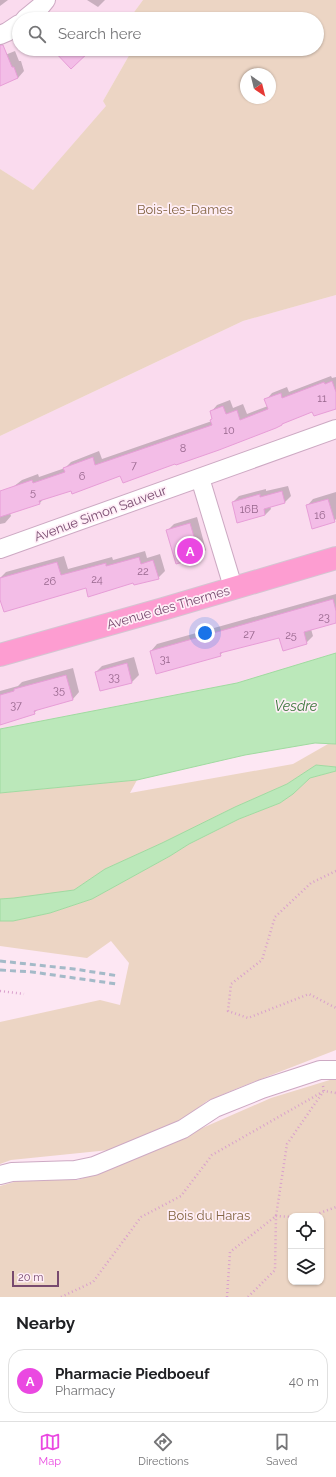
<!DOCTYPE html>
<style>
:root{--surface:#fff;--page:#f6f6f6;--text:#202124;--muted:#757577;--line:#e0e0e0;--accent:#ea48e1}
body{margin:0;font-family:Raleway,sans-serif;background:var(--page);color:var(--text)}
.controls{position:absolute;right:12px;bottom:12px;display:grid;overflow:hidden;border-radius:8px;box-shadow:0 1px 3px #0004}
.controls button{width:36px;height:36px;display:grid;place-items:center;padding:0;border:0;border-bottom:1px solid var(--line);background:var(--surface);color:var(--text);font:20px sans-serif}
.compass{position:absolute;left:240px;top:68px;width:36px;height:36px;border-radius:50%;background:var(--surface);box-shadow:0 1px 3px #0004;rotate:145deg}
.scale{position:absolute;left:12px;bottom:10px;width:47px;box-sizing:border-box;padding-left:4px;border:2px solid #784a6f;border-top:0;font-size:11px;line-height:14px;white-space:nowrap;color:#784a6f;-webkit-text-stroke:3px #ffeef7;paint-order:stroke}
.you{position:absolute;left:205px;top:633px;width:14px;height:14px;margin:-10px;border:3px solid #fff;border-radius:50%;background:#1a73e8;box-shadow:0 0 0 6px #1a73e833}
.badge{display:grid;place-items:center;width:26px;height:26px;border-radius:50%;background:var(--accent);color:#fff;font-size:13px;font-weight:700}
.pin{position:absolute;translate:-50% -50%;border:2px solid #fff;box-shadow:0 1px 4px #0006}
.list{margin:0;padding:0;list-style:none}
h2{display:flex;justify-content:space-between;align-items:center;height:52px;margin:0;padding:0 16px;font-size:17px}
h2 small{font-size:13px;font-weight:400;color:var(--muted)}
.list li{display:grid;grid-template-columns:26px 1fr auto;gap:12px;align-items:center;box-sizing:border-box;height:64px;margin:0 8px 8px;padding:0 8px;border:1px solid var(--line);border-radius:16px}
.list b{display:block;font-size:15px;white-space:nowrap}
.list p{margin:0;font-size:13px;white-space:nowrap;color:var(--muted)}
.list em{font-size:13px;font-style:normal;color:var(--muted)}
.icon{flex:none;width:22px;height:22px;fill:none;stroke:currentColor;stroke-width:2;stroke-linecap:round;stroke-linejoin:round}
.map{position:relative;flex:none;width:336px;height:1297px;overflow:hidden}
.search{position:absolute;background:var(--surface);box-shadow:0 1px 3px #0004;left:12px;right:12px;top:12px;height:44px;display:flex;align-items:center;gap:10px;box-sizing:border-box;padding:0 14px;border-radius:22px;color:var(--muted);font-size:15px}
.sheet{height:124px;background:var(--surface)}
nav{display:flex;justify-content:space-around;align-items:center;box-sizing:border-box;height:56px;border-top:1px solid var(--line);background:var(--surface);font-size:11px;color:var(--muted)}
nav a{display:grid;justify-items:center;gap:2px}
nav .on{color:var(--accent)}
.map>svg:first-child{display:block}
</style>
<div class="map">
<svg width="336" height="1297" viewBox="0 0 336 1297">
<rect width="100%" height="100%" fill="#fde7f3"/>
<!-- residential -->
<g fill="#fadbee">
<path d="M0 0H143L129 19H19V49H126L131 52 103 101 107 106 33 190 0 169Z"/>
<path d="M336 295V653L237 683 0 729V436L243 321Z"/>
</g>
<!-- green -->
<g fill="#ecd5c4" fill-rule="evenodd">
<path d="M143 0H336V295L243 321 0 436V169L33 190 106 106 103 101 131 52 126 49H317V19H129ZM246 74H270V98H246Z"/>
<path d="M328 744H336V767L316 765 287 784 235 807 162 843 105 869 74 890 14 899H0V793L137 780 130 793 293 764Z"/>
<path d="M336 771V1050L238 1088 207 1101 186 1117 119 1149 11 1160 0 1164V1022L100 1000 120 1005 129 963 111 941 87 958 0 946V921H13L50 913 92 899 170 856 189 844 239 819 280 803 293 794 310 778Z"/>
<path d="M333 1079H336V1297H0V1186L21 1180H78L127 1161 271 1098ZM291 1216H321V1282H291Z"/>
</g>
<!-- water -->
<g fill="#bbe8ba" stroke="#a0daa0">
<path d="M336 653V744L315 743 245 755 137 780 0 793V729L237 683Z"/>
<path d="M316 765 336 767V771L310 778 293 794 280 803 239 819 189 844 170 856 92 899 50 913 13 921H0V899L14 898 74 890 105 869 162 843 235 807 287 784Z"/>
</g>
<!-- shadow -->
<g fill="#0003">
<path d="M0 0H8L0 6Z"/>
<path d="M87 0H105L98 7Z"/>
<path d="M15 51 19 61H21L24 71 18 78 0 85V57Z"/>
<path d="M331 376 332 378 336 377V407L313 411 44 498 40 503 10 513 11 516 5 523 0 524V497L22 480 38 474 39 477 65 468 71 462 99 451 102 459 212 421 213 419 211 412 217 405 230 400 233 408 243 404 247 414 268 406 266 400 272 393 287 387 289 392Z"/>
<path d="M288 486 291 496 285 502 270 506 271 509 265 515 233 502 239 496 266 489V491Z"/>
<path d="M336 492V519L334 521 307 506 313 499Z"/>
<path d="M197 517 206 550 199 557 167 531 174 524Z"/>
<path d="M145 551 147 558 160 554 165 571 158 578 86 587 0 602V578L6 572 64 556 68 569 112 557 113 560Z"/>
<path d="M336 594V622L311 629 313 636 306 643 280 637 224 651 220 655 151 651 157 644Z"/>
<path d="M134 657 139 675 132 682 100 690 96 672 102 666Z"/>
<path d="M73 668 79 692 73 699 39 708 34 713 0 724V691L18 686 22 682Z"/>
</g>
<!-- building -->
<g fill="#f3bde7" stroke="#e79dd7">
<path d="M0 45H3L12 67H14L18 78 0 86Z"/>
<path d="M52 49H92L71 69Z"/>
<path d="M332 381 336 392V409L314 416 312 412 282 424V425L276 428 219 450 176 465 175 464 123 483 120 476 72 494 71 491 39 501 40 504 0 517V491L32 480 33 483 65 472 63 468 93 457 95 465 212 425 210 420 212 419 210 411 223 406 226 414 237 410 240 420 268 409 264 399 281 393 282 398 324 382 325 384Z"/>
<path d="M282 491 285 503 264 509 265 515 237 523 232 502 260 494V497Z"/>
<path d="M328 499 335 522 312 529 306 505Z"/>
<path d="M190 523 200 557 176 564 166 530Z"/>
<path d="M139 557 141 564 153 560 159 579 134 585 133 583 88 597 86 588 4 612 0 600V578L57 562 61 575 106 563V566Z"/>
<path d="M333 599 336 611V623L304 632 307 644 283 651 279 638 220 653 221 656 156 674 150 651Z"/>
<path d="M127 663 132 683 100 691 95 672Z"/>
<path d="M66 675 73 700 34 711 35 714 0 725V695L14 691V689Z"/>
</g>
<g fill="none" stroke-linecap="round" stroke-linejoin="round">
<defs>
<g id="minor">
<path d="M25 19 42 5 46 0"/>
<path d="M0 35 7 32 19 24"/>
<path d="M200 478 233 587"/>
<path d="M0 549 336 429"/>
<path d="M0 1175 12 1172 75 1170 94 1166 183 1129 215 1108 262 1089 320 1070H336"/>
</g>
<path id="major" d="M0 655 163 609 336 558"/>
</defs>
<!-- minor casing -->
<use href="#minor" stroke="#cda9c3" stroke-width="20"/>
<!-- major casing -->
<use href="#major" stroke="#d4c5d1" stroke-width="24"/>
<!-- path -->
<g stroke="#d9a0cc" stroke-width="2.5" stroke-dasharray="1 3" stroke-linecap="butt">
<path d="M336 871 311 883 275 917 262 960 231 984 228 1011 248 1018 309 994 336 1008"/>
<path d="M0 991 24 994"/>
<path d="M323 1086 324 1091 336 1093"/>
<path d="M312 1216 336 1207"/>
<path d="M61 1297 93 1282 141 1217 181 1196 212 1155 324 1091"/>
<path d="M227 1297 230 1252 276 1216 287 1144 323 1092"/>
<path d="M248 1297 275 1270 276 1216 291 1217"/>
</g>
<!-- minor -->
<use href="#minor" stroke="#fff" stroke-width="18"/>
<!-- major -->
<use href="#major" stroke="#fd9dd1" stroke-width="22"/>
<!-- rail -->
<g stroke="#a4bac8" stroke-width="3" stroke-dasharray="6 4" stroke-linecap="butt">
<path d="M0 961 74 969 119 976"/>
<path d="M0 970 32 972 117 984"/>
</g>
</g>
<g text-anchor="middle" stroke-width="3.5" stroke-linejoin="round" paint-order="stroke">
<!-- number labels -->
<g font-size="11" fill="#97678d">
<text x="322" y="402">11</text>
<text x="229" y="434">10</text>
<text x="183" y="452">8</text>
<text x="134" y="469">7</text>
<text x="82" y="480">6</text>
<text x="33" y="496">5</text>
<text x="249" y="513">16B</text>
<text x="320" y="519">16</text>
<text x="143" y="575">22</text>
<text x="97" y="583">24</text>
<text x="50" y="585">26</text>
<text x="324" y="621">23</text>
<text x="249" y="638">27</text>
<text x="291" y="639">25</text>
<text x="165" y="663">31</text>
<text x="114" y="681">33</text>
<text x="59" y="694">35</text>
<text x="16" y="709">37</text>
</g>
<!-- park labels -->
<g font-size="13" fill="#846643" stroke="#ffeef7">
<text x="185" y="214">Bois-les-Dames</text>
<text x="209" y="1220">Bois du Haras</text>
</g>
<!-- street labels -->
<g font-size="13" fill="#784a6f" stroke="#ffeef7">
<text transform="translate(100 513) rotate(-20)" y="5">Avenue Simon Sauveur</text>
<text transform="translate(168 607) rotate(-16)" y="5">Avenue des Thermes</text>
</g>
<!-- water labels -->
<g font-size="14" font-style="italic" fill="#3a763a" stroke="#ffeef7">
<text x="296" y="711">Vesdre</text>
</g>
</g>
</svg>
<div class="controls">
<button><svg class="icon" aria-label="locate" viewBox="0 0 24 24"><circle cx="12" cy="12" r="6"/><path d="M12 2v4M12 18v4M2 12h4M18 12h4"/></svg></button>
<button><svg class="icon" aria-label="layers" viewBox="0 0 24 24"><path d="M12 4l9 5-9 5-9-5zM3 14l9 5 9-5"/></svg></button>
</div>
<svg class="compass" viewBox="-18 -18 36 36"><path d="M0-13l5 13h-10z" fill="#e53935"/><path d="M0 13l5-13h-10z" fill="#757577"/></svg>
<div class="scale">20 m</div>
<div class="you"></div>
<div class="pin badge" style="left:190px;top:551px">A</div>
<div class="search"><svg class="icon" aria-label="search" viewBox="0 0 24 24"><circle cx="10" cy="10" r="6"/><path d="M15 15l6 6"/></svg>Search here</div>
</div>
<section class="sheet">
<h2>Nearby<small></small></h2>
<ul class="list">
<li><span class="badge">A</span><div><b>Pharmacie Piedboeuf</b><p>Pharmacy</p></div><em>40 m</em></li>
</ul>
</section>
<nav>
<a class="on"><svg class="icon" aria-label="map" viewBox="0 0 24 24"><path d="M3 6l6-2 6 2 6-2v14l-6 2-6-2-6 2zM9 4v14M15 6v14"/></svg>Map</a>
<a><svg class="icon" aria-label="directions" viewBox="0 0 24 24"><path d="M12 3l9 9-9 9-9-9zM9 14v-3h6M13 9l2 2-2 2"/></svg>Directions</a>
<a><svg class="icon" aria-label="saved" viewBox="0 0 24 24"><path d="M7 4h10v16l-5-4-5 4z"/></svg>Saved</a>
</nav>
